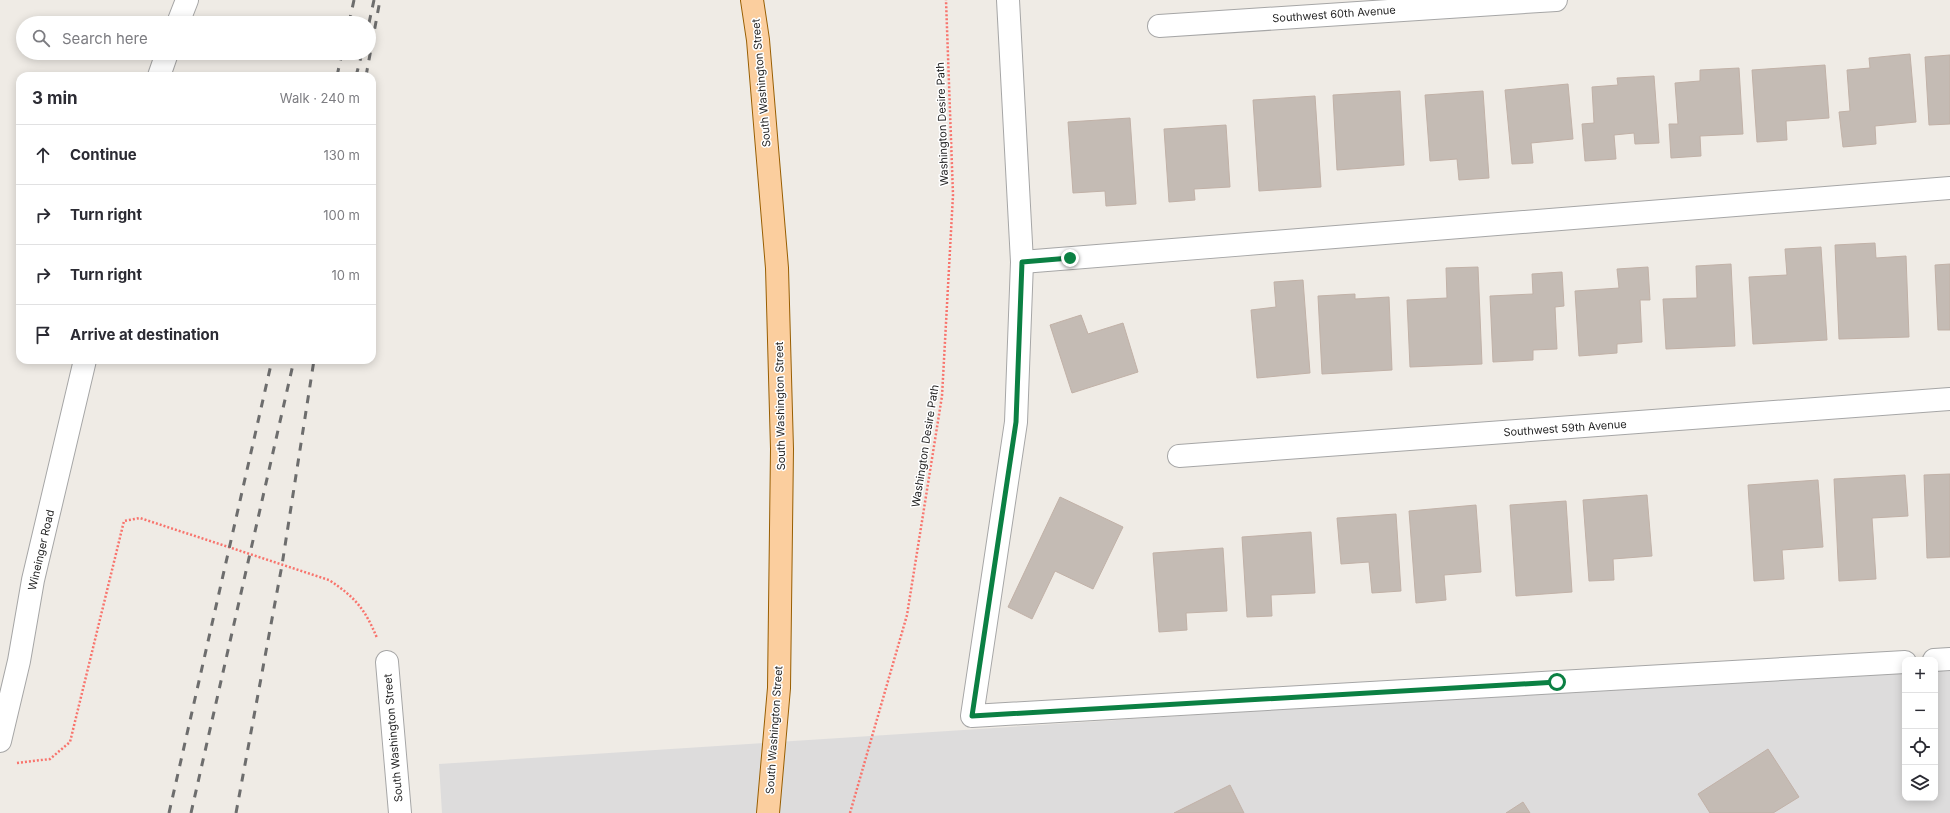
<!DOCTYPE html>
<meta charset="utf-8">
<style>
:root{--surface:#fff;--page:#f7f7f7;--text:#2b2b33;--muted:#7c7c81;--line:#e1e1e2}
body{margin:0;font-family:Inter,sans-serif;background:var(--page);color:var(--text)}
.controls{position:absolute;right:12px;bottom:12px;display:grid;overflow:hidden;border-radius:8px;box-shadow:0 2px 10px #0003}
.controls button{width:36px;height:36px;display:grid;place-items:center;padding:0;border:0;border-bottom:1px solid var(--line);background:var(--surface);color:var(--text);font:20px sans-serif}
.stop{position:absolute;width:12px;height:12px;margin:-9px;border:3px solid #0b8043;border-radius:50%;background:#fff}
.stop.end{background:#0b8043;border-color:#fff;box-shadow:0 1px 4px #0008}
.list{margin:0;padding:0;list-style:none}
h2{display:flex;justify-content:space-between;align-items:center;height:52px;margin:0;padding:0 16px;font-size:17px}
h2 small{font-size:13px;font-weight:400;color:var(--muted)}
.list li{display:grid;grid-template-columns:26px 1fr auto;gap:12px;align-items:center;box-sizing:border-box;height:60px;padding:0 16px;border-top:1px solid var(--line)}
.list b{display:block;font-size:15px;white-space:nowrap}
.list em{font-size:13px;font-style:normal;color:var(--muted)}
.icon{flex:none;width:22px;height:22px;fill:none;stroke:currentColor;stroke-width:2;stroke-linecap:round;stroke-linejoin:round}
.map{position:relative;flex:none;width:1950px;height:813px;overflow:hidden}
.search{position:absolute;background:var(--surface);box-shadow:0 2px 10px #0003;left:16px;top:16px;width:360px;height:44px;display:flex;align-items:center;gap:10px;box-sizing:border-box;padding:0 14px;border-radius:22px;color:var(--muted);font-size:15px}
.panel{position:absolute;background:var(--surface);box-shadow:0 2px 10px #0003;left:16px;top:72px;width:360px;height:292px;border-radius:12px}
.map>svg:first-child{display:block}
</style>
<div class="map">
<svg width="1950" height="813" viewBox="0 0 1950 813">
<rect width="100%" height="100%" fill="#efebe5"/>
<!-- residential -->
<path fill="#dddcdc" d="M1950 666V813H442L439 764 1905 669V798H1935V667Z"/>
<!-- building -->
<g fill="#c4bbb4" stroke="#c1b1a7">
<path d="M1910 54 1916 122 1875 126 1876 144 1843 147 1839 112 1850 111 1847 70 1870 68 1869 58Z"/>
<path d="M1950 55V124L1929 125 1925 57Z"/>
<path d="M1825 65 1829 118 1786 121 1787 140 1757 142 1752 70Z"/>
<path d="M1739 68 1743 134 1700 136 1701 156 1671 158 1669 124H1678L1675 83 1700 81V70Z"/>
<path d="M1654 76 1659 143 1635 144 1634 133 1614 135 1616 159 1585 161 1582 124 1594 123 1592 87 1618 85 1617 78Z"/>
<path d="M1568 84 1573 139 1531 143 1533 163 1512 164 1505 90Z"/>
<path d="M1400 91 1404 165 1337 170 1333 95Z"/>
<path d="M1483 91 1489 178 1459 180 1457 159 1430 161 1425 95Z"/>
<path d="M1315 96 1321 187 1259 191 1253 100Z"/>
<path d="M1130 118 1136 204 1106 206 1105 191 1073 193 1068 122Z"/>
<path d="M1226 125 1230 187 1194 189 1195 200 1169 202 1164 129Z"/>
<path d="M1875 243 1876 258 1906 256 1909 337 1839 339 1835 245Z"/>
<path d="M1821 247 1827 340 1753 344 1749 277 1787 275 1785 249Z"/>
<path d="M1731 264 1735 346 1666 349 1663 299 1697 298 1696 266Z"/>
<path d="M1950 264V330H1938L1935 265Z"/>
<path d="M1478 267 1482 364 1410 367 1407 300 1447 298 1446 268Z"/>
<path d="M1648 267 1650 300H1640L1642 342 1617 344V353L1579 356 1575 291 1619 288 1617 269Z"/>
<path d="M1562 272 1564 306 1555 307 1557 349 1533 350V360L1493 362 1490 296 1533 294 1532 274Z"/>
<path d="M1303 280 1310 373 1257 378 1251 310 1276 307 1274 282Z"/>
<path d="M1355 294V299L1389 297 1392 370 1322 374 1318 296Z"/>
<path d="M1081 315 1088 334 1123 323 1138 372 1072 393 1050 325Z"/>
<path d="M1950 474V557L1927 558 1924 475Z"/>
<path d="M1905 475 1908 516 1872 518 1876 579 1839 581 1834 479Z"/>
<path d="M1818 480 1823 547 1782 550 1784 579 1754 581 1748 485Z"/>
<path d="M1647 495 1652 556 1613 559 1614 580 1589 581 1583 500Z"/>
<path d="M1060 497 1123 527 1093 589 1055 571 1032 619 1008 607Z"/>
<path d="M1566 501 1572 592 1516 596 1510 505Z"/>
<path d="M1476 505 1481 572 1444 575 1446 600 1416 603 1409 511Z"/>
<path d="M1396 514 1401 591 1372 593 1369 562 1341 564 1337 518Z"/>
<path d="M1311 532 1315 593 1271 595 1272 616 1247 617 1242 537Z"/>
<path d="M1223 548 1227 611 1186 613 1187 630 1159 632 1153 553Z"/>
<path d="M1768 749 1799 797 1773 813H1710L1698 794Z"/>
<path d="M1230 785 1244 813H1174Z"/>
<path d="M1523 802 1530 813H1506Z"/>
</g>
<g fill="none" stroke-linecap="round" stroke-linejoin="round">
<defs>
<g id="minor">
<path d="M1008 0 1022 262 1016 422 972 716 1905 662"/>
<path d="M178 23 187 0"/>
<path d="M1159 26 1556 0"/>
<path d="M159 76 167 53"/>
<path d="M1022 262 1950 188"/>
<path d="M1179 456 1950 399"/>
<path d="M1934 660 1950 659"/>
<path d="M387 662 400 813"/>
<path d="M0 741 19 661 33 580 85 360"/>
</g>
<path id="major" d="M752 0 758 40 777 268 782 449 779 688 768 813"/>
</defs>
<!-- minor casing -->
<use href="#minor" stroke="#a6a6a6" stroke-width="24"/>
<!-- major casing -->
<use href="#major" stroke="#985e02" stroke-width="24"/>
<!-- path -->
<g stroke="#f8746d" stroke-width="2.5" stroke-dasharray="2 2" stroke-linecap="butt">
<path d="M17 763 50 759 70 742 124 521 140 518 329 580C355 597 365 609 377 638"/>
<path d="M850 813 907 615 942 396 953 195 946 0"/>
</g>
<!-- minor -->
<use href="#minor" stroke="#fff" stroke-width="22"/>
<!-- major -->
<use href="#major" stroke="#fbce9e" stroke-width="22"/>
<!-- rail -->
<g stroke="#6d6d6d" stroke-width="3" stroke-dasharray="8 8" stroke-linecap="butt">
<path d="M349 23 354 0"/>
<path d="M369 23 374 0"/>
<path d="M337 76 342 53"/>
<path d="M356 76 362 53"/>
<path d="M366 76 380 0"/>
<path d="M169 813 272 360"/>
<path d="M191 813 294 360"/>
<path d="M236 813 282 565 314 360"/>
</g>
</g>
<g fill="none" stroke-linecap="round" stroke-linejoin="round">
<!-- route -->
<path stroke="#0b8043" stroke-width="5" d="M1070 258 1022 262 1016 422 972 716 1557 682"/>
</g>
<g text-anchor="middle" stroke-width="3" stroke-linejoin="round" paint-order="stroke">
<!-- street labels -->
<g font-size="11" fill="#1f1f1f" stroke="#fff">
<text transform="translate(1334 14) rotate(-4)" y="4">Southwest 60th Avenue</text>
<text transform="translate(761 83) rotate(-95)" y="4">South Washington Street</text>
<text transform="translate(942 124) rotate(-92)" y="4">Washington Desire Path</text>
<text transform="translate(780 406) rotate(-91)" y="4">South Washington Street</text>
<text transform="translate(1565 428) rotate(-4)" y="4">Southwest 59th Avenue</text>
<text transform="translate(925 446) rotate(-81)" y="4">Washington Desire Path</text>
<text transform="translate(41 550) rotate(-77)" y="4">Wineinger Road</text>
<text transform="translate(774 730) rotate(-86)" y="4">South Washington Street</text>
<text transform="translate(393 738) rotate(-95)" y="4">South Washington Street</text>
</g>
</g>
</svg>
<div class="controls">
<button>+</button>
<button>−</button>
<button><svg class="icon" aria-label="locate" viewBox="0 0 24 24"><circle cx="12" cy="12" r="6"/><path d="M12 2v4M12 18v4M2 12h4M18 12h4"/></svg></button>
<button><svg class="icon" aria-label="layers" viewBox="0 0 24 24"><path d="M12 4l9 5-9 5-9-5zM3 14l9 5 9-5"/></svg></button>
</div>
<div class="stop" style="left:1557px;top:682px"></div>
<div class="stop end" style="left:1070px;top:258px"></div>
<div class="search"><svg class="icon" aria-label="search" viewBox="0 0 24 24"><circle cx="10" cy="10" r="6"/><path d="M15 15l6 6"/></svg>Search here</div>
<section class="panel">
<h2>3 min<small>Walk · 240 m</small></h2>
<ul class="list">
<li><svg class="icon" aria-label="ahead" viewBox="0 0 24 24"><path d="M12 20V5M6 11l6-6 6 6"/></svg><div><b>Continue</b></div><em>130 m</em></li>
<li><svg class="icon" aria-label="right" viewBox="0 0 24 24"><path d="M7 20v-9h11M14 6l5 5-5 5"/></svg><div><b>Turn right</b></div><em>100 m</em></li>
<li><svg class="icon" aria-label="right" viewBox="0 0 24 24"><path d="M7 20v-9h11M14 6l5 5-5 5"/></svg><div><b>Turn right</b></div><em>10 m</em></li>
<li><svg class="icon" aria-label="arrive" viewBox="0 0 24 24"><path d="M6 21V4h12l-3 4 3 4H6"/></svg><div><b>Arrive at destination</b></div></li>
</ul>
</section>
</div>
